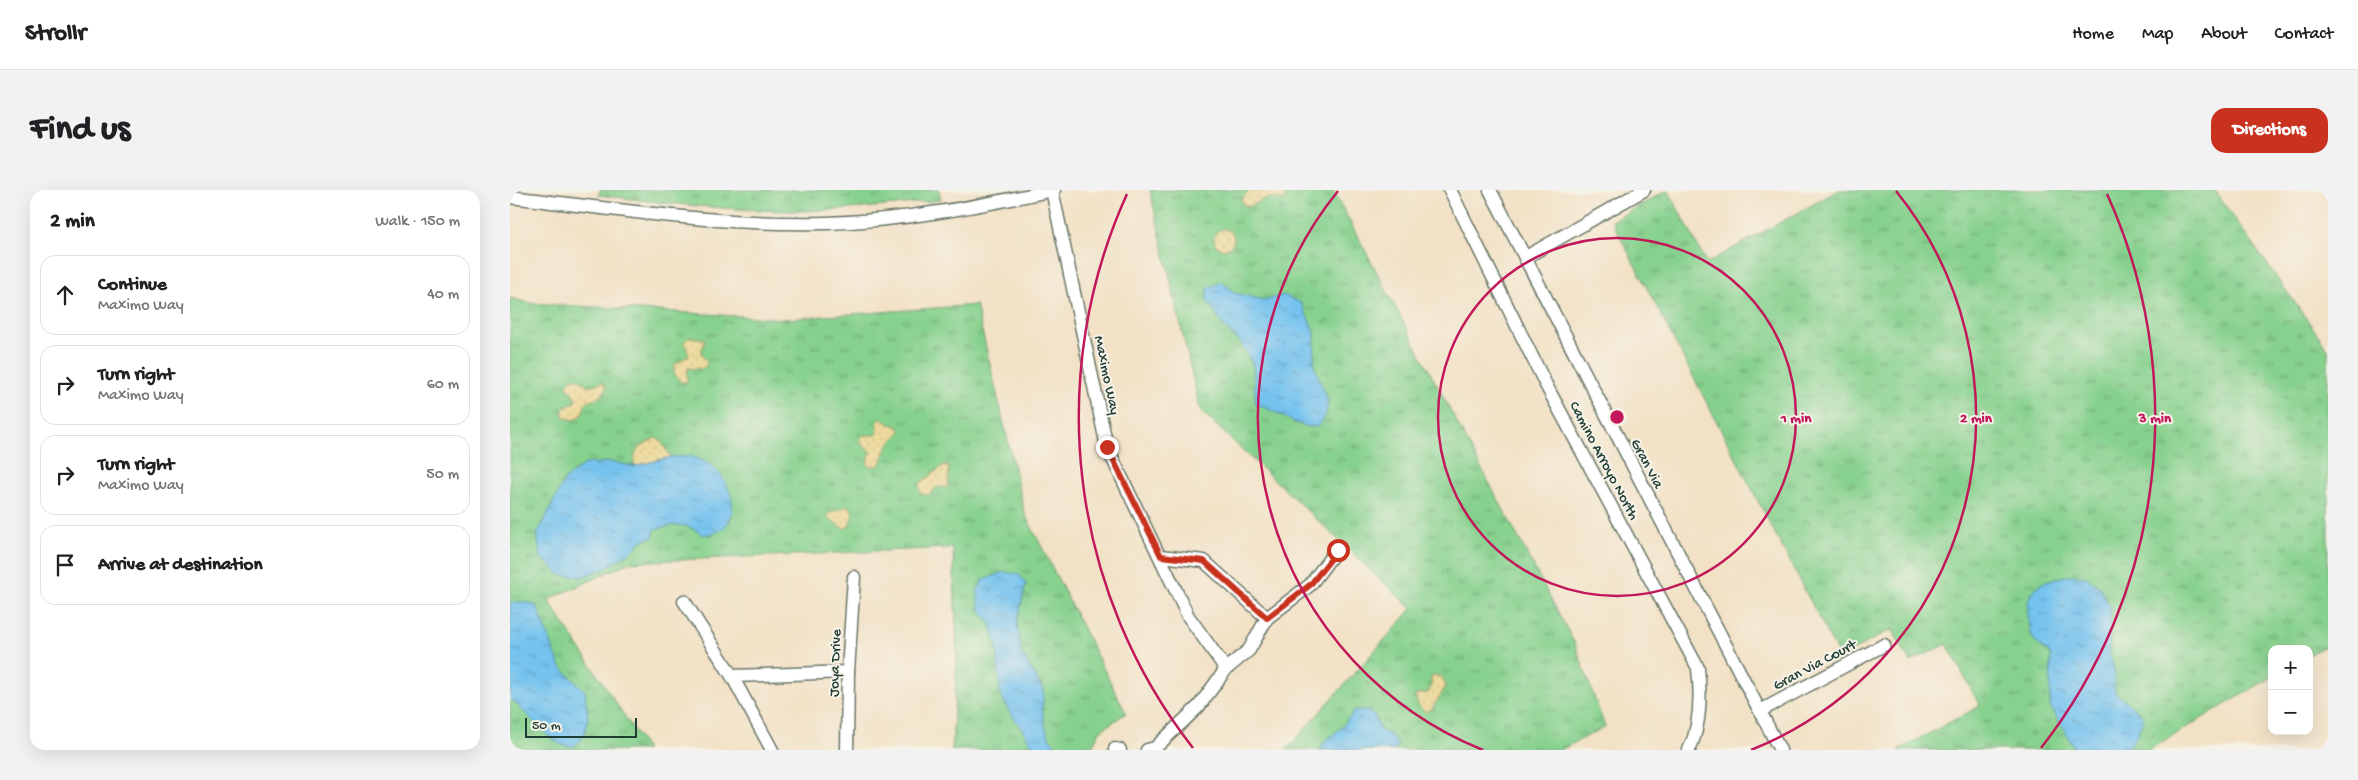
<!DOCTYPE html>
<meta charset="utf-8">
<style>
:root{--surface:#fff;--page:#f2f2f2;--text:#202124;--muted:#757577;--line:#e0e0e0;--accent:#c8321e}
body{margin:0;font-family:"Gochi Hand",sans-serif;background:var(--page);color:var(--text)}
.controls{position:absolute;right:15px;bottom:15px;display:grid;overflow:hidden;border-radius:10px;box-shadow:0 5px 20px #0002}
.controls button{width:45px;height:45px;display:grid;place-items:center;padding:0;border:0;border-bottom:1px solid var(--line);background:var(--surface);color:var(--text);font:25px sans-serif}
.scale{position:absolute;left:15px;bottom:12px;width:112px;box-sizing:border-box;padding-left:5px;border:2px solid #1f3d34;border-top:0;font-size:14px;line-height:18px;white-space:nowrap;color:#1f3d34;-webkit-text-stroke:4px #f7f3e8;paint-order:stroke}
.stop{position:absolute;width:15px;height:15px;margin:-11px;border:4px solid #c8321e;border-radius:50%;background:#fff}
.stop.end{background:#c8321e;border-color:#fff;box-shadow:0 1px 5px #0008}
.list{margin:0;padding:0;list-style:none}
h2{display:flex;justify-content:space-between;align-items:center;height:65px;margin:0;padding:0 20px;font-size:21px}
h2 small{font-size:16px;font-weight:400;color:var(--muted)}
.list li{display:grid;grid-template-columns:32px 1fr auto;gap:15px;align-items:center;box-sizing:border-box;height:80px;margin:0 10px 10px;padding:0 10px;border:1px solid var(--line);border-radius:15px}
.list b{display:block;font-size:19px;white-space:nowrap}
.list p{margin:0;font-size:16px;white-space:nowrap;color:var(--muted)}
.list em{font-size:16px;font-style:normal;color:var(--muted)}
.icon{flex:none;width:28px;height:28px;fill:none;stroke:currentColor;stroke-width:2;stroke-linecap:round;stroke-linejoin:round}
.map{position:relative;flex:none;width:1818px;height:560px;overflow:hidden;border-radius:15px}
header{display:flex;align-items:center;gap:30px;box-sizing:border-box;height:70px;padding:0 25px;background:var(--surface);border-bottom:1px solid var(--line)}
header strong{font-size:24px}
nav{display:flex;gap:28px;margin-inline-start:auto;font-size:18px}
.intro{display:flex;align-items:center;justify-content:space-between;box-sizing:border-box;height:120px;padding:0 30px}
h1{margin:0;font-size:35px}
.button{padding:12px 22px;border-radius:15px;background:var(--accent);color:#fff;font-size:18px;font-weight:700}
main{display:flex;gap:30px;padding:0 30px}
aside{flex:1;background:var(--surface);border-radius:15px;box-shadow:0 5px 20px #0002}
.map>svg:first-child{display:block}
</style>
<header>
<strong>Strollr</strong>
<nav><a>Home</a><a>Map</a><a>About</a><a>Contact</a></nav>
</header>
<div class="intro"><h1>Find us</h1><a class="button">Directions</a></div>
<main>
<aside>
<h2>2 min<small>Walk · 150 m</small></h2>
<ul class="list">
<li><svg class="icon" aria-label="ahead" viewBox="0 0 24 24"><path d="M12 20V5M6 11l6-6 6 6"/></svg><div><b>Continue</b><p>Maximo Way</p></div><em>40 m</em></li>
<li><svg class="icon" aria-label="right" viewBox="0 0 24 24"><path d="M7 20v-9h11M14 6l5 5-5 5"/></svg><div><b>Turn right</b><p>Maximo Way</p></div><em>60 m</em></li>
<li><svg class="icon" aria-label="right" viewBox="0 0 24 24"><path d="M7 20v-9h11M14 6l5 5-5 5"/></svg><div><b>Turn right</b><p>Maximo Way</p></div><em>50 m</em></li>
<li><svg class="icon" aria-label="arrive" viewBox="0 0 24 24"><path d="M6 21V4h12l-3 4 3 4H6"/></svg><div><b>Arrive at destination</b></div></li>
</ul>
</aside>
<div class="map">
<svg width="1818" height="560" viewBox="0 0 1818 560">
<defs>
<pattern id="grass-tufts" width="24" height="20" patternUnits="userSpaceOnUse" patternTransform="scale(1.25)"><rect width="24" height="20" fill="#87d18e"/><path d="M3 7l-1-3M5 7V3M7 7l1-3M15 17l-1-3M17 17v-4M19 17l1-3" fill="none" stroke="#6eab75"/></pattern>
<pattern id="sand-dots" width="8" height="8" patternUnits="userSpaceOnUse" patternTransform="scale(1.25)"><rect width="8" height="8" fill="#eeda9e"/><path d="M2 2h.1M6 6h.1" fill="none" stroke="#ccbc89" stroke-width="1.8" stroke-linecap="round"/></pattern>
<pattern id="water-ripples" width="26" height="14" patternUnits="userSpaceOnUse" patternTransform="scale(1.25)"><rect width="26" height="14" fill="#74c2ee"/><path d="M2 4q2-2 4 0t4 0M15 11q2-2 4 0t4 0" fill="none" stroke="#5f9fc2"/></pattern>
</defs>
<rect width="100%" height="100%" fill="#f7f3e8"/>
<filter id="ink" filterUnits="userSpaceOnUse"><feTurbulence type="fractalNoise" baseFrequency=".02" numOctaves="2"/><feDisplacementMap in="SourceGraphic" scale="10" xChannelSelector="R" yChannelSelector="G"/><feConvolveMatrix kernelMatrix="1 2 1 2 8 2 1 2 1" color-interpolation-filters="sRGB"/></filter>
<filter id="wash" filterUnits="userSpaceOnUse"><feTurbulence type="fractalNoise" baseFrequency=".0096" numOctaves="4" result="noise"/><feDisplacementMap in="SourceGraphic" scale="20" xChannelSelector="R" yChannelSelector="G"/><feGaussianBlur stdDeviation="1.12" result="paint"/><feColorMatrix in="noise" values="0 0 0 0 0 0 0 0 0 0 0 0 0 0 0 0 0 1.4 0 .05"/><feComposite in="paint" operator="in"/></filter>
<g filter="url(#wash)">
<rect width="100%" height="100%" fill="#f2e1c5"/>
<!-- grass -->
<g fill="url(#grass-tufts)" stroke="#538761">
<path d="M90 0H429L431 10C380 16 329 21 279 21 215 20 152 13 89 5Z"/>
<path d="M640 0H823L1065 454 1095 537 1050 560H776L902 419 690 220Z"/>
<path d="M1158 0 1197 73 1329 0H1704L1818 159V458L1813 457 1799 465V459H1762V487L1638 560H1388L1470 516 1437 454 1400 472 1382 439 1330 468 1102 31Z"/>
<path d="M0 108 20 113 275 129 466 115 515 324 616 523 590 541 580 560H442L447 463 443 358 120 372 38 410 137 560H0Z"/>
</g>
<!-- sand -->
<g fill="url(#sand-dots)" stroke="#868c69">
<path d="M740 0H773L776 7 774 10C768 11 764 7 758 8 749 9 745 17 735 16L731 9Z"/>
<circle cx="714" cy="49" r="10"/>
<path d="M179 147 195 149 191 163 197 172 196 176 191 179 179 178 177 181V191L172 193 164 183V175L179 165 174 152Z"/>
<path d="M63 188 69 189 78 196 94 192 96 197 93 205 76 213 71 226 64 230 54 227 52 221 55 217 64 213 66 208 57 197 58 192Z"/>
<path d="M371 228 379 234 387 236 391 241 378 255 371 273 367 276H359L357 273 361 262 351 254 350 249 354 245H366L368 243 367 233Z"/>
<path d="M145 248 150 250 161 267 125 276C121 260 133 255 145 248Z"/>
<path d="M434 275 439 276 438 297H427L418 305 411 304 409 295 412 292Z"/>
<path d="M337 316 341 318 343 323 339 336 334 339 318 328V324Z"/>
<path d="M924 485 932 487 936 496 922 519 915 522 908 515 905 506 907 504 918 503 921 497V487Z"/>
</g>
<!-- water -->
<g fill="url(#water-ripples)" stroke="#4a8091">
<path d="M712 92 725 103 754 110 774 105 791 113 805 143 804 175 818 211 816 224 807 237C783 238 769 220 746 215L743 175 731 153 714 137 697 110 698 98Z"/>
<path d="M181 266C188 269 197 272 203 277 220 291 234 327 209 341 204 343 198 344 193 345 175 332 166 334 145 339L143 347 131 351 122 361 94 379 71 387 51 385 31 368 27 345 55 289 75 274 100 272 125 276 161 267Z"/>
<path d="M495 382 508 384 516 393 507 434 512 464 534 501 532 519 535 536 540 549 551 560H526L498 519 490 503 487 458 481 434 470 419 467 401 474 389Z"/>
<path d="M1565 385 1576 387 1590 398 1601 419 1599 462 1604 479 1605 502 1634 527C1630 538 1625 556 1612 560H1566L1540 516 1541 466C1537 459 1529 457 1524 450 1521 446 1520 437 1519 432 1511 395 1537 388 1565 385Z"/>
<path d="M3 412H17L27 416 50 476 75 501 78 528 74 547 63 557 51 555 37 545 0 508V415Z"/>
<path d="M845 520H857L865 527 871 541 879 544 888 555 884 560H811L813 553 832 537Z"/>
</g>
</g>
<g filter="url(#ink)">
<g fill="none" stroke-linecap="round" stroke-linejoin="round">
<defs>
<g id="street">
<path d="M542 0 597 257 678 426 716 479"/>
<path d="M940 0 1036 195 1188 478C1191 505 1191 535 1179 560"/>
<path d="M980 0 1270 560"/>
<path d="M0 7C105 19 210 36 316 33 393 31 469 16 544 0"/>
<path d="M1016 67 1134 0"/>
<path d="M651 366 694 371 757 428"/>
<path d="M174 411 222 486 262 560"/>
<path d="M222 486 338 482"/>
<path d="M1250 521 1374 455"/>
<path d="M605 559 610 560"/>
<path d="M337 560 338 482 344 387"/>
<path d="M637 560 645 558 689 516 716 479 739 460 757 428 800 395 827 359"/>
</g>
</defs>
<!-- street casing -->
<use href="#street" stroke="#697667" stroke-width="15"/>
<!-- street -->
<use href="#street" stroke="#fff" stroke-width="12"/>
</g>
</g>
<g fill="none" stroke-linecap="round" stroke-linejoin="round" filter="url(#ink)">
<!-- route -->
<path stroke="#c8321e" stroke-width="6" d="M597 257 651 366 694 371 757 428 800 395 828 360"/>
</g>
<!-- distance rings -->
<g fill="none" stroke="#c2185b" stroke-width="2.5">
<circle cx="1107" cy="227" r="179"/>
<path d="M973 560A359 359 0 0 1 828 1M1386 1A359 359 0 0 1 1241 560"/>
<path d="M683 558A538 538 0 0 1 617 4M1597 4A538 538 0 0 1 1531 558"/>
</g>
<g text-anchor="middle" stroke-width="4" stroke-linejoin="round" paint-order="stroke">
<!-- street labels -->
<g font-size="15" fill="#1f3d34" stroke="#f7f3e8">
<text transform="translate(598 185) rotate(78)" y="5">Maximo Way</text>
<text transform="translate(1095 270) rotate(62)" y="5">Camino Arroyo North</text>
<text transform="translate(1138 273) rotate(62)" y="5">Gran Via</text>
<text transform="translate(324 473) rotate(-88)" y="5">Joya Drive</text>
<text transform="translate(1304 474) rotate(-28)" y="5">Gran Via Court</text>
</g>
</g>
<circle cx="1107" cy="227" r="8" fill="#c2185b" stroke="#f7f3e8" stroke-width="2.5"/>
<g font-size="15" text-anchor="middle" font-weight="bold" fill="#c2185b" stroke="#f7f3e8" stroke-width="4" stroke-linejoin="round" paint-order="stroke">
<text x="1286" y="232">1 min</text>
<text x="1466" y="232">2 min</text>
<text x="1645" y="232">3 min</text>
</g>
</svg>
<div class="controls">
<button>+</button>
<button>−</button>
</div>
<div class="scale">50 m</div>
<div class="stop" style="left:828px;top:360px"></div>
<div class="stop end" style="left:597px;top:257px"></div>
</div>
</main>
